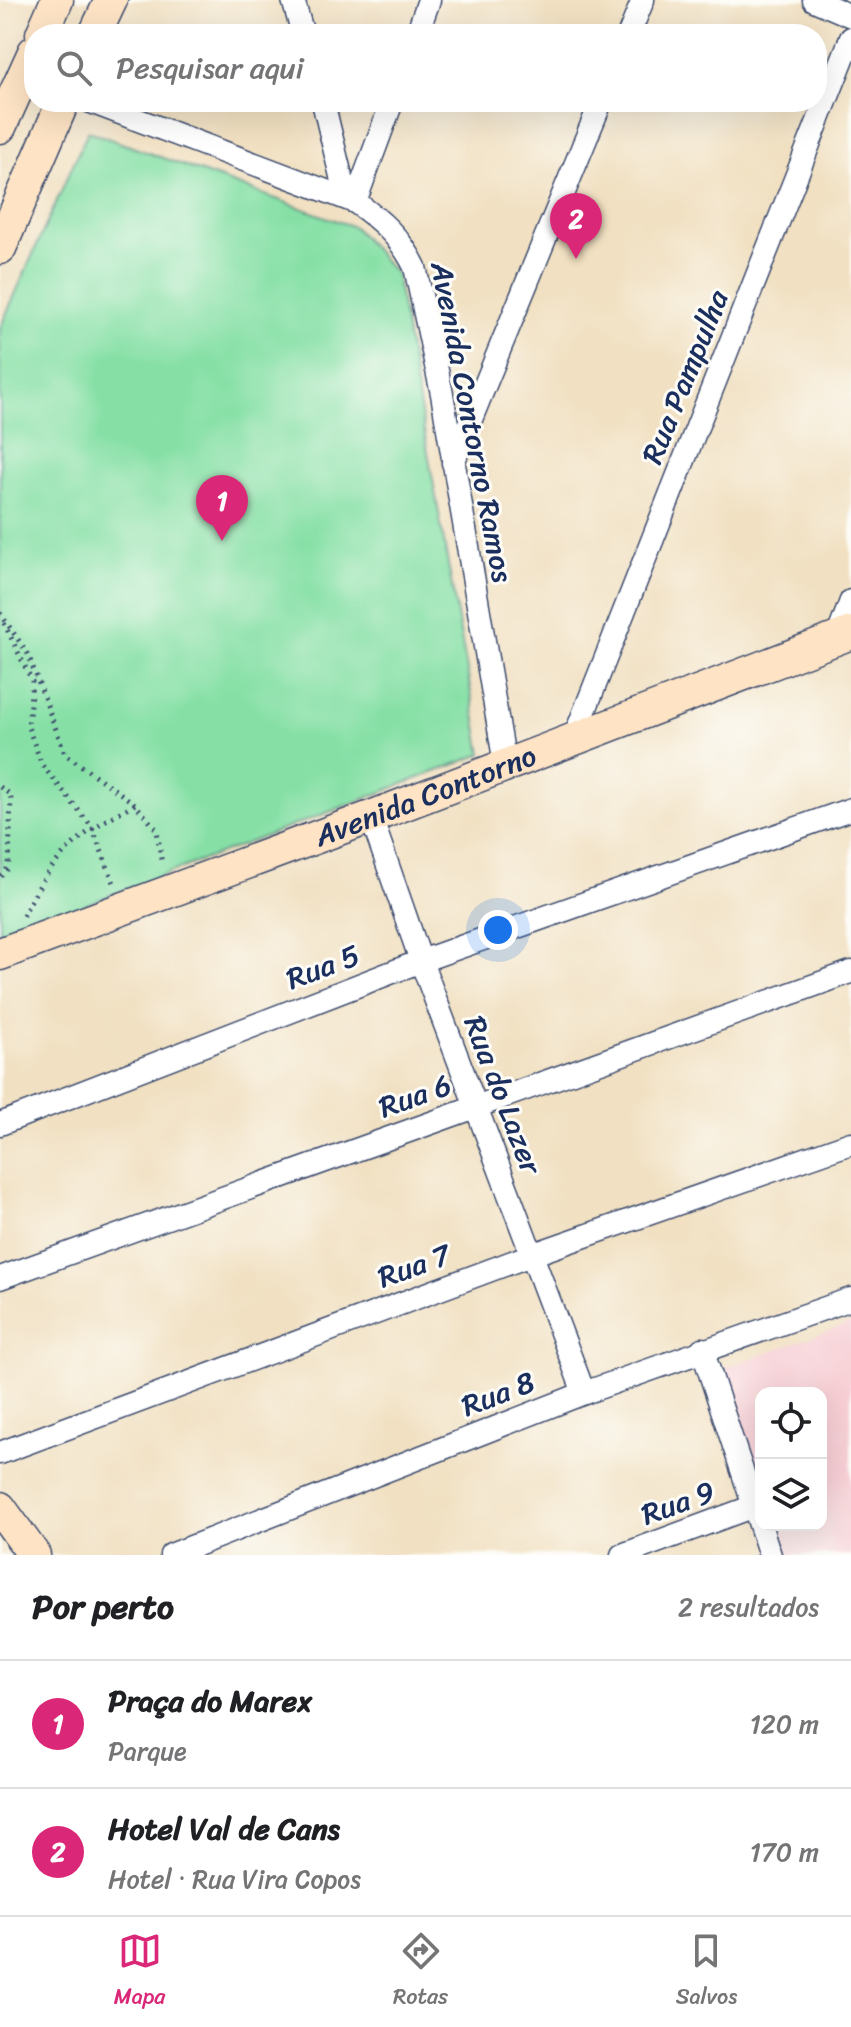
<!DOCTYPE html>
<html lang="pt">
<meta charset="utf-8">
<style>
:root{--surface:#fff;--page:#f2f2f2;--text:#202124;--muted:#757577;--line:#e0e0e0;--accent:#db2777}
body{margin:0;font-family:Sriracha,sans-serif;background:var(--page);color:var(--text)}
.controls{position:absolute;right:24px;bottom:24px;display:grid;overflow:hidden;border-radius:16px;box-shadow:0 8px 32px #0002}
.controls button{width:72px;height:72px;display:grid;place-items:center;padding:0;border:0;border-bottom:2px solid var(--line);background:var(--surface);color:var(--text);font:40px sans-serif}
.you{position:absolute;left:498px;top:930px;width:28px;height:28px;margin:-20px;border:6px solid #fff;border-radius:50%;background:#1a73e8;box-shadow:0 0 0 12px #1a73e833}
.badge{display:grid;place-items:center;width:52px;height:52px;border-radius:50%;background:var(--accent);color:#fff;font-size:26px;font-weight:700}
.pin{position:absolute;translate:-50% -66px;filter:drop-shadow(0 2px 4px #0008)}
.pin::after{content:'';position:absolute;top:42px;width:28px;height:24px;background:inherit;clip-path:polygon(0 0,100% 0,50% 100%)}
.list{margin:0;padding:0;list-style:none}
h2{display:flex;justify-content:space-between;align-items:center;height:104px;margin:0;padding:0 32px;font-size:34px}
h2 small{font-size:26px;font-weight:400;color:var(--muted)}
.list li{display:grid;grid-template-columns:52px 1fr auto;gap:24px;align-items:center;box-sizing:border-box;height:128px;padding:0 32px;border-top:2px solid var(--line)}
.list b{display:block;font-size:30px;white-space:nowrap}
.list p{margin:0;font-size:26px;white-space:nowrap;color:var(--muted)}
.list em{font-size:26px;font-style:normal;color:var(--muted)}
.icon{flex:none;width:44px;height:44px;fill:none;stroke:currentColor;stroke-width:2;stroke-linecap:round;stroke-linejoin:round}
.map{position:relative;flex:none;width:851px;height:1555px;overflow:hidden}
.search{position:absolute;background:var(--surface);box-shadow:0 8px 32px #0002;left:24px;right:24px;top:24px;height:88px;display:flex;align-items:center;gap:20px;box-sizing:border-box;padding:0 28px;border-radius:32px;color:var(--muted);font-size:30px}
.sheet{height:360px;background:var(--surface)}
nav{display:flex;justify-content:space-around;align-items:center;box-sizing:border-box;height:112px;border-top:2px solid var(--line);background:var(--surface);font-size:22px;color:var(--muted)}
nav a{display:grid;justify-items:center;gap:4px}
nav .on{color:var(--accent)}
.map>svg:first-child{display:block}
</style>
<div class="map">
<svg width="851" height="1555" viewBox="0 0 851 1555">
<rect width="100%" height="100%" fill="#fdfcf7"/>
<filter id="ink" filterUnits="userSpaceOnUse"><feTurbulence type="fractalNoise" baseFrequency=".0125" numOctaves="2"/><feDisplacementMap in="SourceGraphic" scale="16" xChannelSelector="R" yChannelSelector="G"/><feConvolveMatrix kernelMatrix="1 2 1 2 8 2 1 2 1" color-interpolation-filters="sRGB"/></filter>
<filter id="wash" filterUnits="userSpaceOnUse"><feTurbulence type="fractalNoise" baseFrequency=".006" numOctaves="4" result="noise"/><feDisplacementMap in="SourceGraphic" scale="32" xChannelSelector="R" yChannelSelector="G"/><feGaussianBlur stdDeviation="1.8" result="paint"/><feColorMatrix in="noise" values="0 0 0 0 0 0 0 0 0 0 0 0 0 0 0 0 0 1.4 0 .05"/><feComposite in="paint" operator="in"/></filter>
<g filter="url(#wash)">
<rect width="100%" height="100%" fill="#f1e0c1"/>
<!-- built -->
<path fill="#f7cfd5" d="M851 1323V1555H786L775 1525H821V1393H761V1484L721 1369Z"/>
<!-- green -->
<path fill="#86e0a6" stroke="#508882" stroke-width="2" d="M88 131 354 227 396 274 482 754 0 937V328Z"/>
</g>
<g filter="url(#ink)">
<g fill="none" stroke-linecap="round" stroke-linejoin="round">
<defs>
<g id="street">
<path d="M293 0 303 34"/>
<path d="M814 0 851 16"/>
<path d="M417 34 429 0"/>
<path d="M629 34 643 0"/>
<path d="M91 102 355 202C381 220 401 238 415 267L442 394 505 764"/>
<path d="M323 102 346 197"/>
<path d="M355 202 392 102"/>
<path d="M453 463 601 102"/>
<path d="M837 638 851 601"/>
<path d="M574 738 851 38"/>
<path d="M371 817 421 961 584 1393"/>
<path d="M0 1124 421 961 851 809"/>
<path d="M0 1278 851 972"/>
<path d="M702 1349 770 1555"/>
<path d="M0 1453 531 1255 851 1143"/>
<path d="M171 1555 584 1393 851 1299"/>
<path d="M622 1555 754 1506"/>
</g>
<g id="secondary">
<path d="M42 34 57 0"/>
<path d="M95 34 111 0"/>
<path d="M0 127 34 52"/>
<path d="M0 248 63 102"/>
<path id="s1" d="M0 954 371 817 851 633"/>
<path d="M0 1508 34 1555"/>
</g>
</defs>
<!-- street casing -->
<use href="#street" stroke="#3b4a6d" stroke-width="25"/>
<!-- secondary casing -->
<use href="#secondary" stroke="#3b4a6d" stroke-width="35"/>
<!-- path -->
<g stroke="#3b4a6d" stroke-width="5" stroke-dasharray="2 6" stroke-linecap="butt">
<path d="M0 613 28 654 65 754 135 804 157 830 162 865"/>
<path d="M4 623 32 681 28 727 42 765 92 827 114 883"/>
<path d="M0 787 11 795 9 867 0 877"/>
<path d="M23 916C52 857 77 834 135 804"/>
</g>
<!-- street -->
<use href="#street" stroke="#fff" stroke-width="22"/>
<!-- secondary -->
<use href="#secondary" stroke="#fee4c5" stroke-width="32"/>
</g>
</g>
<g text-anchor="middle" stroke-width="6" stroke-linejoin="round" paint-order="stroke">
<!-- street labels -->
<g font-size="30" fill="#1b2f5e" stroke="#fdfcf7">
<text transform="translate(685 377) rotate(-68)" y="10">Rua Pampulha</text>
<text transform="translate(472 422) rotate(79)" y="10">Avenida Contorno Ramos</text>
<text dy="10" stroke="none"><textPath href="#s1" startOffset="454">Avenida Contorno</textPath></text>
<text transform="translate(323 967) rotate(-21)" y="10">Rua 5</text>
<text transform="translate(503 1095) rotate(69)" y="10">Rua do Lazer</text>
<text transform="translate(415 1096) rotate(-20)" y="10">Rua 6</text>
<text transform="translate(414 1266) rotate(-20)" y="10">Rua 7</text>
<text transform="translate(498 1394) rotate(-21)" y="10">Rua 8</text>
<text transform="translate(678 1503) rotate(-20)" y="10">Rua 9</text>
</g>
</g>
</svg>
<div class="controls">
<button><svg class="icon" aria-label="locate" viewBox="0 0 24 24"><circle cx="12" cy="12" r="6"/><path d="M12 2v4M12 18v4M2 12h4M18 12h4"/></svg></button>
<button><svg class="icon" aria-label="layers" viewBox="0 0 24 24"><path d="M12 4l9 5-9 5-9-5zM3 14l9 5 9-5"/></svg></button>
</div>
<div class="you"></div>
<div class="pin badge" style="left:222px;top:541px">1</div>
<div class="pin badge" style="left:576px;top:259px">2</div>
<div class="search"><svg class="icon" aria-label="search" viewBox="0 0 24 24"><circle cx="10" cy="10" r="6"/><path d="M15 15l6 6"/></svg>Pesquisar aqui</div>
</div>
<section class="sheet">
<h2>Por perto<small>2 resultados</small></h2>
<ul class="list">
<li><span class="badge">1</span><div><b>Praça do Marex</b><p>Parque</p></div><em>120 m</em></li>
<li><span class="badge">2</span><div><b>Hotel Val de Cans</b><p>Hotel · Rua Vira Copos</p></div><em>170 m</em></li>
</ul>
</section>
<nav>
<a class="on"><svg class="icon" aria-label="map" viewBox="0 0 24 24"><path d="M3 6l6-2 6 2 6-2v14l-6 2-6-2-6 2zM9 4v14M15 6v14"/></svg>Mapa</a>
<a><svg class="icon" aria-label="directions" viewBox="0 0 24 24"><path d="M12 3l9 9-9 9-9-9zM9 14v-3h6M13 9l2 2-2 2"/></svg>Rotas</a>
<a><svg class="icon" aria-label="saved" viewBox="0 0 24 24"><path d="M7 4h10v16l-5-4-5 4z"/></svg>Salvos</a>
</nav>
